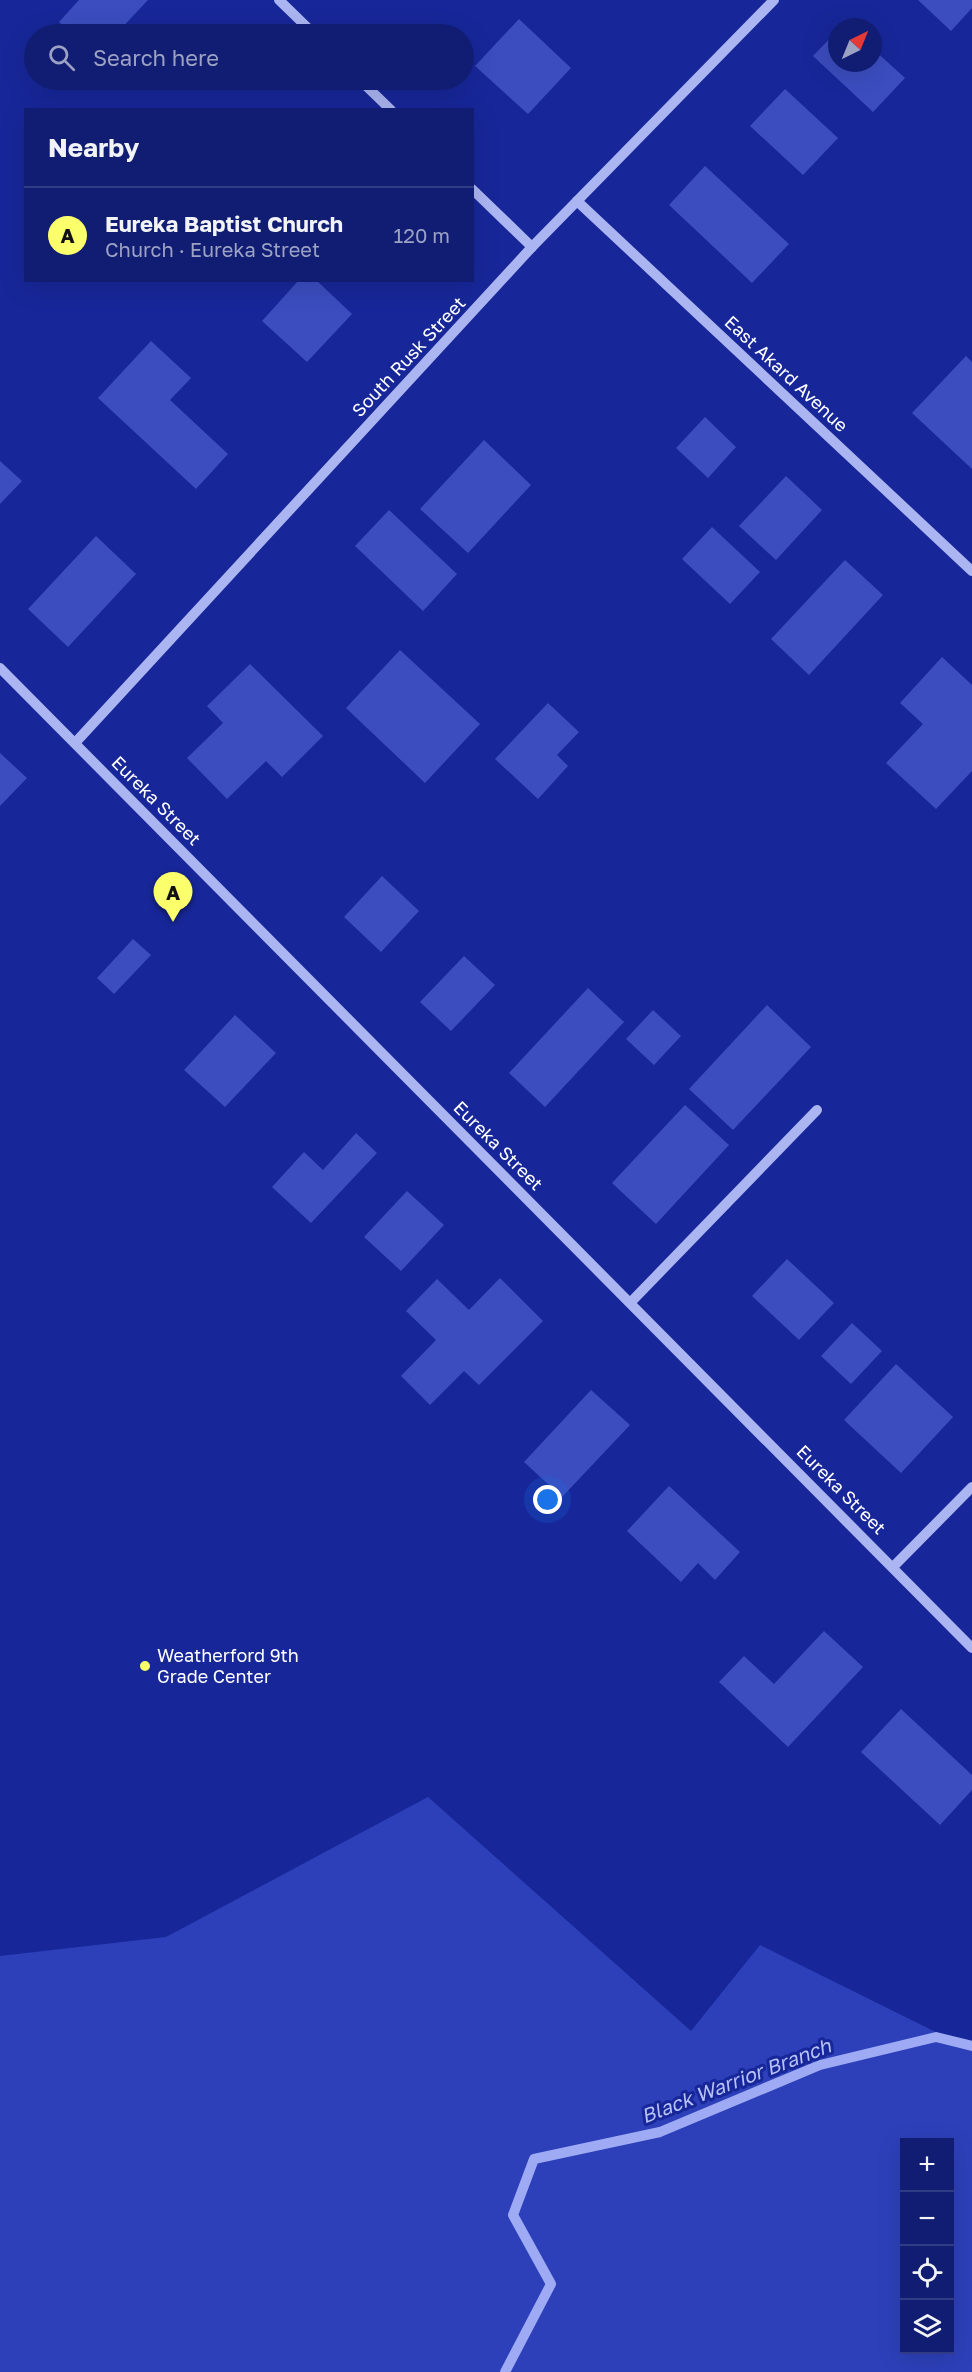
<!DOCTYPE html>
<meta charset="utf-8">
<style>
:root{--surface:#111d73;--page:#1e2a7b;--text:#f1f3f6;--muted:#9ca2c4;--line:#303b85;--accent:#fbff6c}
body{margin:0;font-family:"Golos Text",sans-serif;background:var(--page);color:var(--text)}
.controls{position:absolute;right:18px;bottom:18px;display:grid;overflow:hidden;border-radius:0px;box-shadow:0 6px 24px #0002}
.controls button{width:54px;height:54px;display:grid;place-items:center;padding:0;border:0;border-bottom:2px solid var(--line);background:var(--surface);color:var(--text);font:30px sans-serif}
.compass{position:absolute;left:828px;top:18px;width:54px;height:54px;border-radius:50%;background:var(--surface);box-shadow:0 6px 24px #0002;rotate:43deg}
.you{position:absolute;left:548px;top:1500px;width:21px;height:21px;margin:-15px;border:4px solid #fff;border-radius:50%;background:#1a73e8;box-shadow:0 0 0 9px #1a73e833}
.badge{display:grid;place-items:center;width:39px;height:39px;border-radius:50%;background:var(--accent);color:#111;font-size:20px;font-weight:700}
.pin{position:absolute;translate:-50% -50px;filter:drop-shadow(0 2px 3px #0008)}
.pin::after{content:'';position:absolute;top:32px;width:21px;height:18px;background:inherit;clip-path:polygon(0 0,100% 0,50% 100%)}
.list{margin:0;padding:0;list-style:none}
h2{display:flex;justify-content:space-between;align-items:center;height:78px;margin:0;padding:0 24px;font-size:26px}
h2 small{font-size:20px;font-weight:400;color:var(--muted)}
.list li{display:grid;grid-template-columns:39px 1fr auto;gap:18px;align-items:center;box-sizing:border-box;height:96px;padding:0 24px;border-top:2px solid var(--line)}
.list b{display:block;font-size:22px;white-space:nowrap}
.list p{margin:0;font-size:20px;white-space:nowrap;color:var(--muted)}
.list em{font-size:20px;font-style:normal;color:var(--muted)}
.icon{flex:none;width:33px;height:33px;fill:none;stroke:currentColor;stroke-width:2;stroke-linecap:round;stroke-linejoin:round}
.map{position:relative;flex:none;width:972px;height:2372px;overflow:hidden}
.search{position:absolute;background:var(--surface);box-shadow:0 6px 24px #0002;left:24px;top:24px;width:450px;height:66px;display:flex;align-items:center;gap:15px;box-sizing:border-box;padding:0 21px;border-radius:33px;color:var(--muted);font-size:22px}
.panel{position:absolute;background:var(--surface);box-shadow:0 6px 24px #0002;left:24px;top:108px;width:450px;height:174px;border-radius:0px}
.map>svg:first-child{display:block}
</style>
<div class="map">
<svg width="972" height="2372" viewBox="0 0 972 2372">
<rect width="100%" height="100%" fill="#172799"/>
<!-- green -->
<path fill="#2d40b9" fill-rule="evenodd" d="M428 1797 691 2031 760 1945 972 2050V2372H0V1956L166 1937ZM904 2142H950V2350H904Z"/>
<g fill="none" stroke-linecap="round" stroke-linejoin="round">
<!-- stream -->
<path stroke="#9eabf4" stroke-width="10" d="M505 2372 551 2284 513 2215 534 2159 660 2132 820 2065 936 2037 972 2046"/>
</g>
<!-- building -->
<g fill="#3b4dbf">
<path d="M79 0H148L116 34H72L59 22Z"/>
<path d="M918 0H972V8L951 31Z"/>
<path d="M519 19 571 68 528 114 475 66Z"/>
<path d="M837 31V63H873V49L905 78 873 112 813 56Z"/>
<path d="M785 89 838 138 803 175 750 126Z"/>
<path d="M705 166 789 244 752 283 669 205Z"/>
<path d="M299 280H316L352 314 307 362 262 321Z"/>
<path d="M151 341 191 378 170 400 228 454 196 489 98 398Z"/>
<path d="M966 356 972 362V469L912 413Z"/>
<path d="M705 417 736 447 708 478 676 448Z"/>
<path d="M484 440 531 485 468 553 420 509Z"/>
<path d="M0 461 22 481 0 504Z"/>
<path d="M786 476 822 510 776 560 739 526Z"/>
<path d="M389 510 457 574 423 611 355 546Z"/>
<path d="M712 527 760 572 730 604 682 559Z"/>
<path d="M96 536 136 574 68 647 28 609Z"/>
<path d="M845 560 883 595 809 675 771 639Z"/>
<path d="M400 650 480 724 425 783 346 708Z"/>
<path d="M942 657 972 685V771L936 809 886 763 923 724 900 703Z"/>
<path d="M250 664 323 736 282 777 266 761 227 799 187 758 223 723 207 706Z"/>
<path d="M548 703 579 732 557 755 568 766 538 799 495 759Z"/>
<path d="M0 753 27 778 0 806Z"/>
<path d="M382 876 419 911 381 952 344 917Z"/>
<path d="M133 939 151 955 114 994 97 978Z"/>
<path d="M464 956 495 985 451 1031 420 1002Z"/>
<path d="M588 988 624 1022 545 1107 509 1073Z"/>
<path d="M767 1005 811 1047 733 1130 689 1089Z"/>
<path d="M653 1010 681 1036 654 1065 626 1039Z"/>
<path d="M235 1015 276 1053 225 1107 184 1070Z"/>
<path d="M685 1105 729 1145 656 1224 612 1183Z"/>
<path d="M356 1133 377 1153 311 1223 272 1187 304 1152 323 1170Z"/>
<path d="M407 1191 444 1225 401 1271 364 1237Z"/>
<path d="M787 1259 834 1303 799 1340 752 1296Z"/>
<path d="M500 1278 543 1321 479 1385 464 1371 430 1405 401 1376 436 1340 406 1311 437 1279 469 1310Z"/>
<path d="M852 1323 882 1351 851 1384 821 1356Z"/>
<path d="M896 1364 953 1417 901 1473 844 1420Z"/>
<path d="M591 1390 630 1425 562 1497 524 1462Z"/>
<path d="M669 1486 740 1552 715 1580 698 1563 681 1582 627 1531Z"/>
<path d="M824 1631 863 1667 788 1747 719 1682 744 1656 774 1684Z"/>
<path d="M901 1709 972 1775V1790L940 1825 861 1752Z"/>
</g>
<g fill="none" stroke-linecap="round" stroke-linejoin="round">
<!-- minor -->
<g stroke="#abb5f2" stroke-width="10">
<path d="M279 0 314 34"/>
<path d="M360 80 391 110"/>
<path d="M472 189 532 247"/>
<path d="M577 201 972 571"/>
<path d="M0 668 972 1648"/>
<path d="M75 743 532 247 774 0"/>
<path d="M631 1302 817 1110"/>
<path d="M893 1567 972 1487"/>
</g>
</g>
<!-- markers -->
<circle fill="#fbff6c" stroke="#172799" stroke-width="2" cx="145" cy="1666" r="6"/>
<g text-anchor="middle" stroke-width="6" stroke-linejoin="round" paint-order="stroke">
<!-- street labels -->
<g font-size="18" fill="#fff" stroke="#172799">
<text transform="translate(409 357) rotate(-47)" y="6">South Rusk Street</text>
<text transform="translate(786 374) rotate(43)" y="6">East Akard Avenue</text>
<text transform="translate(156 801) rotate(45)" y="6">Eureka Street</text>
<text transform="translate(498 1146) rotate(45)" y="6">Eureka Street</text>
<text transform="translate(841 1490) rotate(45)" y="6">Eureka Street</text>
</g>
<!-- poi labels -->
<g font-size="18" fill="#fff" stroke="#172799" text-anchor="start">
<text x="157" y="1662">Weatherford 9th<tspan x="157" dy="21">Grade Center</tspan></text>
</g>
<!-- water labels -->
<g font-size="20" font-style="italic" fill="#b8c1f8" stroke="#172799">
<text transform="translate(736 2081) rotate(-21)" y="7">Black Warrior Branch</text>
</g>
</g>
</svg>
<div class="controls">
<button>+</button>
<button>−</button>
<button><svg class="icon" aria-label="locate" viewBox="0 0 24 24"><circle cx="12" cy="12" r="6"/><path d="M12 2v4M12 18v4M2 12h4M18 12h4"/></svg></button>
<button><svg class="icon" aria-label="layers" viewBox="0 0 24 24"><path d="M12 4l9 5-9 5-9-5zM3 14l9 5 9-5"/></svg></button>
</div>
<svg class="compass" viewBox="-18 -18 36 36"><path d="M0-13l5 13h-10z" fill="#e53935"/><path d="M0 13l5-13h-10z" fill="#9ca2c4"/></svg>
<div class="you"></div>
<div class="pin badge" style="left:173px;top:922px">A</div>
<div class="search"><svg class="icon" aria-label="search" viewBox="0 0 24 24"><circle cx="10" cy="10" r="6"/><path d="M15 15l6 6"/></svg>Search here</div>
<section class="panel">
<h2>Nearby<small></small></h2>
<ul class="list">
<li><span class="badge">A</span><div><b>Eureka Baptist Church</b><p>Church · Eureka Street</p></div><em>120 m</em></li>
</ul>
</section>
</div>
